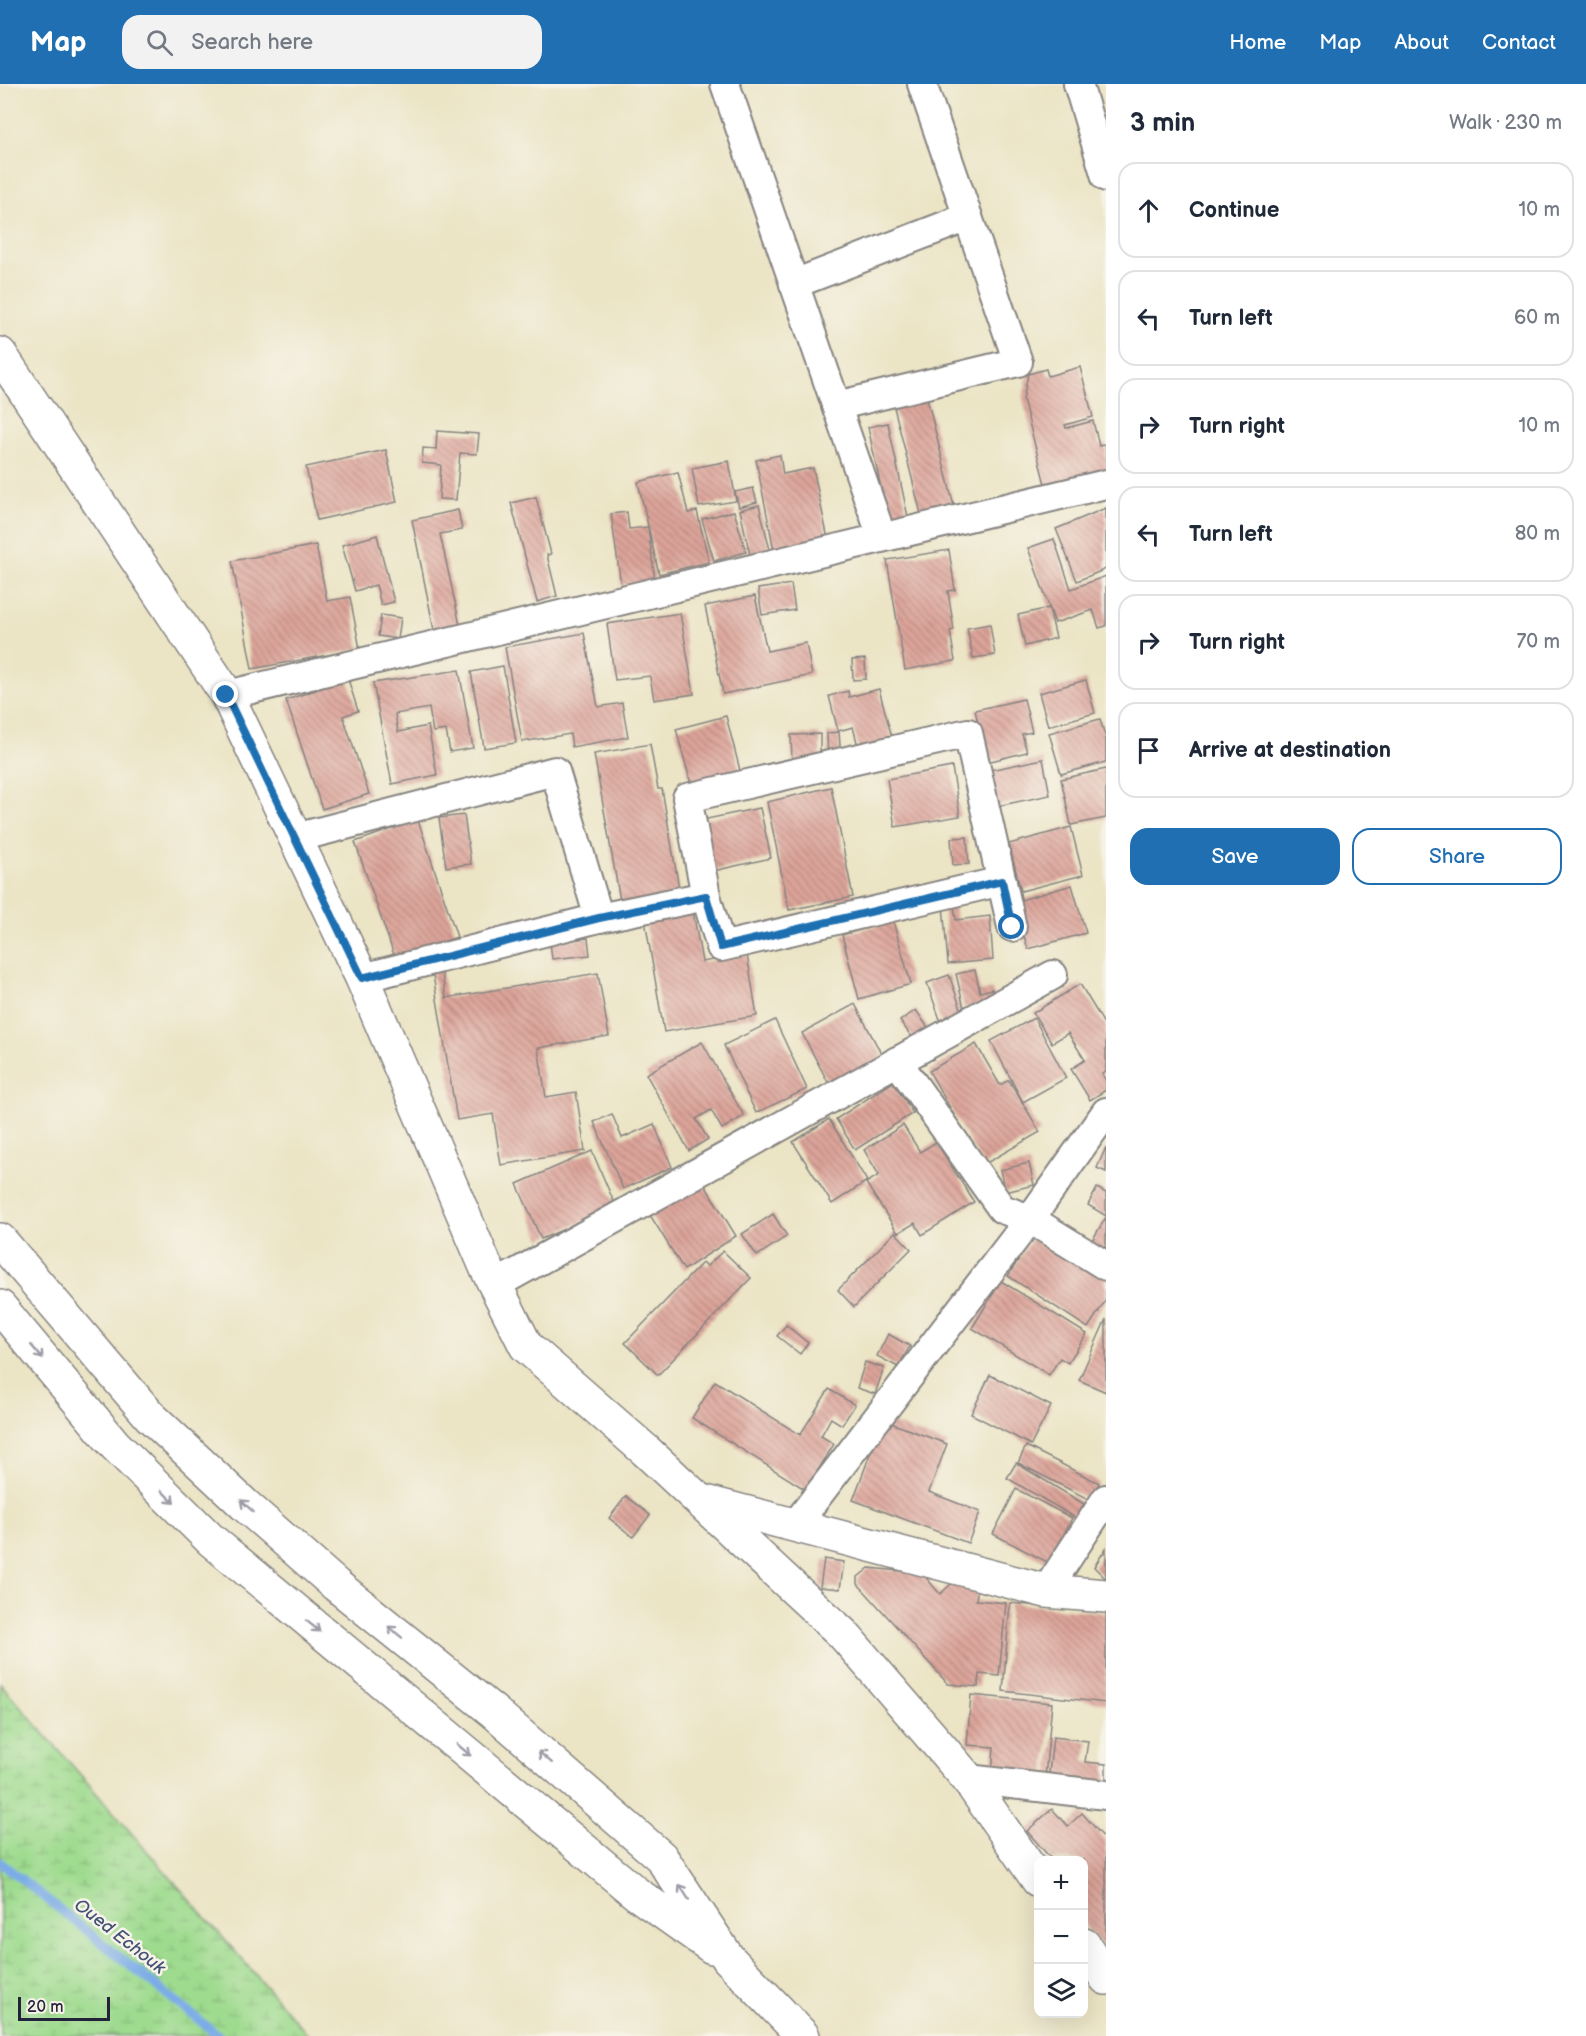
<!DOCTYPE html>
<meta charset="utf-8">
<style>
:root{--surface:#fff;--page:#f2f2f3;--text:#1f2937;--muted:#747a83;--line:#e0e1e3;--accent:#1f6fb2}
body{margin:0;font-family:"Balsamiq Sans",sans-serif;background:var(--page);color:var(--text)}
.controls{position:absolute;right:18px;bottom:18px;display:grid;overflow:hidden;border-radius:12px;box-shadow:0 6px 24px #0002}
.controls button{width:54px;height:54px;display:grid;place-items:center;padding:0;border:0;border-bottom:2px solid var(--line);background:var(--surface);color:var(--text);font:30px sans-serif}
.scale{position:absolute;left:18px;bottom:15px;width:92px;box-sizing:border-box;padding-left:6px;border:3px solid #22223b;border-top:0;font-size:16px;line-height:21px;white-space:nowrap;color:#22223b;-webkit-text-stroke:4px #f7f3e8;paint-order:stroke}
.stop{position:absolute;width:18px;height:18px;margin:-14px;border:4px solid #1f6fb2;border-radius:50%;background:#fff}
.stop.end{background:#1f6fb2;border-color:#fff;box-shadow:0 2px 6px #0008}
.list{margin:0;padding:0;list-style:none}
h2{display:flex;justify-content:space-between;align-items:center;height:78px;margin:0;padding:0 24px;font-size:26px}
h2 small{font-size:20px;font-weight:400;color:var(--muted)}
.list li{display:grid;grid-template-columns:39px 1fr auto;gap:18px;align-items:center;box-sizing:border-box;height:96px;margin:0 12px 12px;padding:0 12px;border:2px solid var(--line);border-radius:18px}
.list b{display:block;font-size:22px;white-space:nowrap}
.list em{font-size:20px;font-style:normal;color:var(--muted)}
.actions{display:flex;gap:12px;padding:18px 24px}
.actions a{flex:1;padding:14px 0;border:2px solid var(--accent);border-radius:18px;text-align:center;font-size:21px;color:var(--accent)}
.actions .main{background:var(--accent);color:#fff}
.icon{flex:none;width:33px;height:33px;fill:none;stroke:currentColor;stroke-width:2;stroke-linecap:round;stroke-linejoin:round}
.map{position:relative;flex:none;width:1106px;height:1952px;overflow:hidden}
header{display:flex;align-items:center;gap:36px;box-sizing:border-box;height:84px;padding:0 30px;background:var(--accent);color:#fff}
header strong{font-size:28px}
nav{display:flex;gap:33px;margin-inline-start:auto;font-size:21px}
.search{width:420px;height:54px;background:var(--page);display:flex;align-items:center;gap:15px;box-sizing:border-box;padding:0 21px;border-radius:18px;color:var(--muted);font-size:22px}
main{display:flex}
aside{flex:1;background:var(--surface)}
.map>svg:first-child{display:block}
</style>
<header>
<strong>Map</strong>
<div class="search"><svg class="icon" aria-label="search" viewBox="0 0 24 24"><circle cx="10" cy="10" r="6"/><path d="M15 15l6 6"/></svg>Search here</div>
<nav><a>Home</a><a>Map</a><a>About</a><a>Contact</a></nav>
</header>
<main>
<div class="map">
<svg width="1106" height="1952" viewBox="0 0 1106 1952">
<defs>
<pattern id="wetland-marsh" width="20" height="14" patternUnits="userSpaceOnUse" patternTransform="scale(1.5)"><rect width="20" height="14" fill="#9fdb8f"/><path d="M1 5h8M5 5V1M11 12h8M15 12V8" fill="none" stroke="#89bc7c"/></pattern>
<pattern id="building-back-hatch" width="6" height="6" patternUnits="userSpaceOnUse" patternTransform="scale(1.5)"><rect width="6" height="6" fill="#dda49a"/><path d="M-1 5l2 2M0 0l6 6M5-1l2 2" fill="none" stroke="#b3857f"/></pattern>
</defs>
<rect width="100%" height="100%" fill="#f7f3e8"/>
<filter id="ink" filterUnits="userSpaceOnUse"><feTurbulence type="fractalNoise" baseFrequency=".0167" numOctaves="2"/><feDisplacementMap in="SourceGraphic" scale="12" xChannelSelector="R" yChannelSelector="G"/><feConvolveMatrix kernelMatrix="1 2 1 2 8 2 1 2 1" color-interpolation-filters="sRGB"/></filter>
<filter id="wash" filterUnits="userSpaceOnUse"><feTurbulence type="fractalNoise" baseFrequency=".008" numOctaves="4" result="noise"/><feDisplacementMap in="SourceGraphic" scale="24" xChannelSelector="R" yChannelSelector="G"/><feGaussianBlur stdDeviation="1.35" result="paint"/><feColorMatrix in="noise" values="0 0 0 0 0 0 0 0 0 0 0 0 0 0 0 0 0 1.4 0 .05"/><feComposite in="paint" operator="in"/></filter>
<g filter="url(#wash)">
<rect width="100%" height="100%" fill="#ebe4c5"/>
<!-- wetland -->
<path fill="url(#wetland-marsh)" stroke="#607e65" stroke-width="1.5" d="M0 1599 309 1952H0Z"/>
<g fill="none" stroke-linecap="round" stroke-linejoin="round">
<!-- stream -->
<path stroke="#7cace7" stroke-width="9" d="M0 1778 219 1952"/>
</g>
<g id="blocks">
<!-- building -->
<g fill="url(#building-back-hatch)">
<path d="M1080 283 1093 333 1065 341 1066 344 1093 337 1099 362 1106 360V388L1046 404 1023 315 1028 290 1046 285 1048 292Z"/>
<path d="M927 314 955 426 922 434 894 323Z"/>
<path d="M888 339 908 433 888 437 868 343Z"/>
<path d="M437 347 479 350 477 370 460 369 456 416 439 415 441 381 422 379 423 364 436 365Z"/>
<path d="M386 366 397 418 317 436 306 383Z"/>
<path d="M780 371 783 390 813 384 828 455 774 466 756 376Z"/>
<path d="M729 377 736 417 699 423 692 384Z"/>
<path d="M678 388 688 429 697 427 709 478 659 490 638 398Z"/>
<path d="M753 404 757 418 739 423 735 408Z"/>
<path d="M536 413 551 470 547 471 557 512 537 518 511 419Z"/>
<path d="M759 421 770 466 750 471 740 426Z"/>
<path d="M1106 424V485L1077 497 1056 445Z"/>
<path d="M458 426 462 446 440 450 460 541 434 546 412 436Z"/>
<path d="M734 427 746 468 714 477 702 435Z"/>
<path d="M627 428 629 445 648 443 655 497 621 501 611 430Z"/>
<path d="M377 451 394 518 381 521 376 501 355 507 342 461Z"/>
<path d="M1054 455 1071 505 1106 492V542L1099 544 1093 526 1055 539 1028 464Z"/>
<path d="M316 461 327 517 350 513 360 565 252 585 232 477Z"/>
<path d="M949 466 955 506 948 507 954 546 950 547 955 577 905 586 887 476Z"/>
<path d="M791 500 795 526 762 531 758 505Z"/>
<path d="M755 512 767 567 806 559 812 591 723 610 705 522Z"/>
<path d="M1049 524 1056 554 1025 562 1018 531Z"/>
<path d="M680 529 694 610 654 616 650 592 615 596 607 540Z"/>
<path d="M381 531 401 534 398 555 378 552Z"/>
<path d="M990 540 995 571 973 574 967 544Z"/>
<path d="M584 549 598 623 622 619 628 653 572 663 570 650 522 658 505 563Z"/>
<path d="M865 575 866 595 853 596 852 576Z"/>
<path d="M503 582 516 659 484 664 471 588Z"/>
<path d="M459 586 473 664 450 668 446 646 433 648 429 624 395 630 398 648 428 642 437 691 392 700 373 599Z"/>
<path d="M348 595 358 627 343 632 369 710 322 725 286 616Z"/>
<path d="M1086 596 1095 629 1048 642 1039 609Z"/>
<path d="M879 605 894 661 860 670 853 643 838 647 829 612 848 607 849 613Z"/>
<path d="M1024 615 1032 648 1022 650 1027 668 987 678 975 626Z"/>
<path d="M726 632 742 694 693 707 676 645Z"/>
<path d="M1100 635 1106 655V678L1061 690 1049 649Z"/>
<path d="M839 648 841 675H828L827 649Z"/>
<path d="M820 650V679H792L791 651Z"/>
<path d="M650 660 658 705H662L680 810 621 822 594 670Z"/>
<path d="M1043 675 1050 711 997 722 990 686Z"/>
<path d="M952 683 960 732 895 743 887 695Z"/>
<path d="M1106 685V734L1071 741 1061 695Z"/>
<path d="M831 703 853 813 789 826 767 718Z"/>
<path d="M760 724 771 774 713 787 702 736Z"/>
<path d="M464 731 471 780 446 783 439 734Z"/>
<path d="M418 736 457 853 395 874 355 758Z"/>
<path d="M1071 743 1083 791 1021 807 1009 760Z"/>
<path d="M967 753 969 780 953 781 951 754Z"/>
<path d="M1072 801 1086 849 1028 865 1014 818Z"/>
<path d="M954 820 956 836 990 832 993 876 948 880 943 821Z"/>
<path d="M693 827 702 878 747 870 757 932 664 948 645 836Z"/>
<path d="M893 837 911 900 859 915 842 851Z"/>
<path d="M588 854 590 871 552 875 550 858Z"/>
<path d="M441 884 446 914 598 889 609 952 538 964 546 1013 576 1008 585 1067 501 1081 493 1030 457 1036 432 885Z"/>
<path d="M975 886 980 908 992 905 995 917 964 924 956 890Z"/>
<path d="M949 891 964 933 942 941 927 899Z"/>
<path d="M1080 900 1106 943V988L1102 990 1106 997V1006L1090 1016 1071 985 1085 976 1068 949 1052 959 1033 929Z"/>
<path d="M855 920 883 973 830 1002 802 949Z"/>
<path d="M916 926 929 945 914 956 900 937Z"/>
<path d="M1034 934 1066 994 1023 1018 991 957Z"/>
<path d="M775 936 807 1005 756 1029 724 961Z"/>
<path d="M702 958 744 1032 722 1045 711 1026 696 1035 708 1055 689 1067 646 990Z"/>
<path d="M976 960 1000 1001 1009 996 1040 1048 983 1081 929 987Z"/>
<path d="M893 998 913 1029 855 1066 836 1035Z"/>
<path d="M612 1030 622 1054 654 1040 672 1083 623 1105 594 1038Z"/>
<path d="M829 1035 867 1097 832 1120 793 1058Z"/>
<path d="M903 1041 920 1068 936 1058 974 1118 922 1151 915 1139 898 1149 866 1099 879 1091 864 1066Z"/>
<path d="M1106 1063V1088L1097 1084Z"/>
<path d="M592 1067 616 1123 541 1155 517 1100Z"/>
<path d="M1029 1079 1034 1101 1005 1108 1000 1086Z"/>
<path d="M703 1098 736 1152 684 1186 650 1131Z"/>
<path d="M1097 1104 1106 1109V1132L1088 1121Z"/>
<path d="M773 1130 787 1152 757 1172 742 1150Z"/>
<path d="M1106 1133V1176L1087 1165Z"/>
<path d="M1038 1145 1106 1189V1216L1088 1244 1008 1192Z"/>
<path d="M895 1148 911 1165 854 1223 838 1206Z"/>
<path d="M723 1167 751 1194 658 1291 625 1259 703 1178 707 1182Z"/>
<path d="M1001 1197 1087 1250 1068 1279 1060 1274 1049 1291 972 1244Z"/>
<path d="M1106 1235V1308L1079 1296Z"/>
<path d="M786 1241 808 1259 800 1270 777 1252Z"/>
<path d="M888 1250 910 1262 898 1283 877 1272Z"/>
<path d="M865 1278 884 1284 875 1310 857 1304Z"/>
<path d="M990 1291 1051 1322 1031 1361 971 1330Z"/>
<path d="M715 1297 800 1351 829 1305 855 1321 842 1341 831 1334 821 1352 834 1360 806 1406 692 1334Z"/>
<path d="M883 1336 947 1360 929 1408 980 1428 968 1459 853 1416Z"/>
<path d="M1026 1362 1099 1399 1090 1416 1018 1379Z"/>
<path d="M1016 1379 1084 1420 1076 1434 1007 1394Z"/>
<path d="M1016 1405 1072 1434 1049 1479 993 1450Z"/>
<path d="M626 1412 650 1431 633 1453 609 1434Z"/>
<path d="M1106 1464V1495L1094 1483Z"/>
<path d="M824 1475 844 1478 840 1505 820 1503Z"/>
<path d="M869 1484 922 1489 940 1510 959 1493 979 1495 976 1516 1006 1519 999 1592 979 1590 978 1603 948 1600 858 1500V1493Z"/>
<path d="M1010 1519 1106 1529V1619L1003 1607Z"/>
<path d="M971 1611 1052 1619 1045 1693 992 1688 994 1663 967 1661Z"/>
<path d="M1053 1653 1088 1657 1085 1678 1106 1680V1705L1048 1699Z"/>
<path d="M1052 1725 1068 1742 1082 1729 1106 1756V1866L1084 1840 1086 1814 1084 1776H1052L1027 1747Z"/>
</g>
</g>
</g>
<g filter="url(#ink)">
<use href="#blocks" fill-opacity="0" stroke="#868380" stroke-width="1.5"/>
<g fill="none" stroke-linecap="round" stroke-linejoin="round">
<defs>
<g id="street">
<path d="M725 0 877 439"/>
<path d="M1078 0 1106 93"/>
<path d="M794 200 968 133"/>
<path d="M836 322 1018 278 922 0"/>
<path d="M227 611 1106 400"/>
<path d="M295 754 555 687 599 834 362 894"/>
<path d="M1002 797 721 863 706 812 687 714 968 649 1012 843"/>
<path d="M599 834 706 812"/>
<path d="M897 977 1002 1125 1030 1135 1106 1182"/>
<path d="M495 1201 1053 891"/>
<path d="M796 1440 1030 1135 1106 1028"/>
<path d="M1046 1507 1106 1415"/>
<path d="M968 1695 1106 1711"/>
</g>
<g id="secondary">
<path d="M0 270 227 611 362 894 486 1183 526 1262 645 1366 843 1550 968 1695 1038 1796"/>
<path d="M0 1156 150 1332 246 1422 336 1501 494 1628 661 1773 728 1874 803 1952"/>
<path d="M0 1223 115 1361 211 1456 637 1810 712 1863"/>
<path d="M702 1417 1046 1507 1106 1512"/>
<path d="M1084 1861 1106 1894"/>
</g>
</defs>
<!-- street casing -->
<use href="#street" stroke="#868380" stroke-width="32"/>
<!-- secondary casing -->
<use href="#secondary" stroke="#868380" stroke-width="36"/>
<!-- street -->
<use href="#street" stroke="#fff" stroke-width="28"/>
<!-- secondary -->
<use href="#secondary" stroke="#fff" stroke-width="33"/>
</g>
<!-- one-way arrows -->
<defs><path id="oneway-shaft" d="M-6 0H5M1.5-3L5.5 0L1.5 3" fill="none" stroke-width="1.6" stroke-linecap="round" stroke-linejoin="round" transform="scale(1.5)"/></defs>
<g stroke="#9c9ca7">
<use href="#oneway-shaft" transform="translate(37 1268) rotate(50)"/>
<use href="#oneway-shaft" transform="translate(168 1413) rotate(45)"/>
<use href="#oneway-shaft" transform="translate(247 1422) rotate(-138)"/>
<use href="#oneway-shaft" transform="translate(313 1542) rotate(39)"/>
<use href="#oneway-shaft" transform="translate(395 1548) rotate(-141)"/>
<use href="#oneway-shaft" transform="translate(464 1666) rotate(40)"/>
<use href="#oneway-shaft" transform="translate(545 1673) rotate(-139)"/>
<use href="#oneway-shaft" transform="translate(684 1808) rotate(-123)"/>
</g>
</g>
<g fill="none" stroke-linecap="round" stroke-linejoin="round" filter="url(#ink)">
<!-- route -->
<path stroke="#1f6fb2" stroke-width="8" d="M226 611 362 894 599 834 706 812 721 863 1002 797 1012 843"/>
</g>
<g text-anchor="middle" stroke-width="5" stroke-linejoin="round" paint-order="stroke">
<!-- water labels -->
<g font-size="18" font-style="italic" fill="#425277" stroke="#f7f3e8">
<text transform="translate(120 1852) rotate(38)" y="6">Oued Echouk</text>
</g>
</g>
</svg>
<div class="controls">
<button>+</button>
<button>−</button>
<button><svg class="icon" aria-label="layers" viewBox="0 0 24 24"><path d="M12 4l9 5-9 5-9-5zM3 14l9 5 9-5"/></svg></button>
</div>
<div class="scale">20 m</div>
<div class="stop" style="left:1012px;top:843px"></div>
<div class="stop end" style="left:226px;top:611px"></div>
</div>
<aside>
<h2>3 min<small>Walk · 230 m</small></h2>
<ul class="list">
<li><svg class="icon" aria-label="ahead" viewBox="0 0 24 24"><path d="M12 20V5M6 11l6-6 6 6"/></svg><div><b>Continue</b></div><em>10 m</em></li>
<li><svg class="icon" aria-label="left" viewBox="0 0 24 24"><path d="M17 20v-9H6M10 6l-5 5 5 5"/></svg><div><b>Turn left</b></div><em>60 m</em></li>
<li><svg class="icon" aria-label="right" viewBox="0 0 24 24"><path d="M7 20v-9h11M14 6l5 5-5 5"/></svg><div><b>Turn right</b></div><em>10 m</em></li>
<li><svg class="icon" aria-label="left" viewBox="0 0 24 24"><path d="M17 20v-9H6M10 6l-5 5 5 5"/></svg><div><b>Turn left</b></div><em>80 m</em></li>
<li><svg class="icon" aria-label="right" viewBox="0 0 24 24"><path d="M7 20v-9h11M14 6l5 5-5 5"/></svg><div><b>Turn right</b></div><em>70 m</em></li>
<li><svg class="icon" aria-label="arrive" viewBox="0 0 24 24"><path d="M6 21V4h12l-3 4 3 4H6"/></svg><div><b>Arrive at destination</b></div></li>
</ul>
<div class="actions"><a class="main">Save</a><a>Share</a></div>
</aside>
</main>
